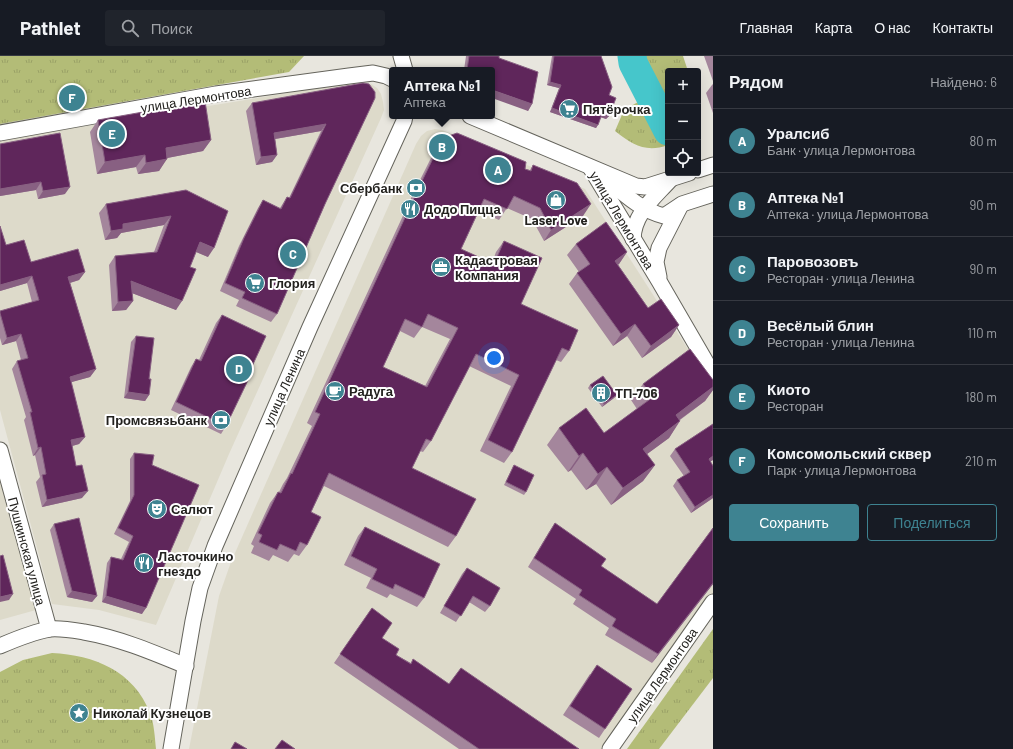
<!DOCTYPE html>
<html lang="ru">
<meta charset="utf-8">
<style>
:root{--surface:#171b24;--page:#20242c;--text:#f1f3f6;--muted:#9ea1a6;--line:#363941;--accent:#3e8391}
body{margin:0;font-family:Barlow,sans-serif;background:var(--page);color:var(--text)}
.controls{position:absolute;right:12px;top:12px;display:grid;overflow:hidden;border-radius:4px;box-shadow:0 4px 16px #0002}
.controls button{width:36px;height:36px;display:grid;place-items:center;padding:0;border:0;border-bottom:1px solid var(--line);background:var(--surface);color:var(--text);font:20px sans-serif}
.you{position:absolute;left:494px;top:302px;width:14px;height:14px;margin:-10px;border:3px solid #fff;border-radius:50%;background:#1a73e8;box-shadow:0 0 0 6px #1a73e833}
.badge{display:grid;place-items:center;width:26px;height:26px;border-radius:50%;background:var(--accent);color:#fff;font-size:13px;font-weight:700}
.pin{position:absolute;translate:-50% -50%;border:2px solid #fff;box-shadow:0 1px 4px #0006}
.popup{position:absolute;left:389px;top:11px;width:106px;height:52px;box-sizing:border-box;display:grid;place-content:center;border-radius:4px;background:var(--surface);filter:drop-shadow(0 1px 3px #0005);font-size:13px;white-space:nowrap;color:var(--muted)}
.popup b{font-size:15px;color:var(--text)}
.popup::after{content:'';position:absolute;left:50%;top:100%;margin-left:-8px;border:8px solid transparent;border-top-color:var(--surface)}
.list{margin:0;padding:0;list-style:none}
h2{display:flex;justify-content:space-between;align-items:center;height:52px;margin:0;padding:0 16px;font-size:17px}
h2 small{font-size:13px;font-weight:400;color:var(--muted)}
.list li{display:grid;grid-template-columns:26px 1fr auto;gap:12px;align-items:center;box-sizing:border-box;height:64px;padding:0 16px;border-top:1px solid var(--line)}
.list b{display:block;font-size:15px;white-space:nowrap}
.list p{margin:0;font-size:13px;white-space:nowrap;color:var(--muted)}
.list em{font-size:13px;font-style:normal;color:var(--muted)}
.actions{display:flex;gap:8px;padding:12px 16px}
.actions a{flex:1;padding:9px 0;border:1px solid var(--accent);border-radius:4px;text-align:center;font-size:14px;color:var(--accent)}
.actions .main{background:var(--accent);color:#fff}
.icon{flex:none;width:22px;height:22px;fill:none;stroke:currentColor;stroke-width:2;stroke-linecap:round;stroke-linejoin:round}
.map{position:relative;flex:none;width:713px;height:693px;overflow:hidden}
header{display:flex;align-items:center;gap:24px;box-sizing:border-box;height:56px;padding:0 20px;background:var(--surface);border-bottom:1px solid var(--line)}
header strong{font-size:19px}
nav{display:flex;gap:22px;margin-inline-start:auto;font-size:14px}
.search{width:280px;height:36px;background:var(--page);display:flex;align-items:center;gap:10px;box-sizing:border-box;padding:0 14px;border-radius:4px;color:var(--muted);font-size:15px}
main{display:flex}
aside{flex:1;background:var(--surface)}
.map>svg:first-child{display:block}
</style>
<header>
<strong>Pathlet</strong>
<div class="search"><svg class="icon" aria-label="search" viewBox="0 0 24 24"><circle cx="10" cy="10" r="6"/><path d="M15 15l6 6"/></svg>Поиск</div>
<nav><a>Главная</a><a>Карта</a><a>О нас</a><a>Контакты</a></nav>
</header>
<main>
<div class="map">
<svg width="713" height="693" viewBox="0 0 713 693">
<defs>
<pattern id="grass-tufts" width="24" height="20" patternUnits="userSpaceOnUse"><rect width="24" height="20" fill="#b3bc77"/><path d="M3 7l-1-3M5 7V3M7 7l1-3M15 17l-1-3M17 17v-4M19 17l1-3" fill="none" stroke="#9aa166"/></pattern>
</defs>
<rect width="100%" height="100%" fill="#e8e6de"/>
<!-- built -->
<g fill="#dddaca">
<path d="M349 27H364L371 28 377 32 381 38 383 46 384 54 381 62 229 398 156 569 99 554 52 548 0 354V84Z"/>
<path d="M435 73 442 74 585 133 713 332V543L606 693H189L219 540 231 506 416 88 421 80 427 75Z"/>
<path d="M0 425 36 554 0 564Z"/>
</g>
<!-- grass -->
<g fill="url(#grass-tufts)">
<path d="M0 0H304L289 16 0 68Z"/>
<path d="M625 0H683L688 15H668V89C646 97 633 89 615 75L624 54 638 46 633 22Z"/>
<path d="M713 573V622L659 693H627Z"/>
<path d="M52 597C94 599 134 615 150 657 154 666 155 683 156 693H0V616L23 604Z"/>
</g>
<g fill="none" stroke-linecap="round" stroke-linejoin="round">
<!-- river -->
<path stroke="#46c6cb" stroke-width="29" d="M632 0 633 7 668 75"/>
<defs>
<g id="minor">
<path d="M401 0 405 14"/>
<path d="M470 60 636 130 645 131 689 117"/>
<path d="M0 77 216 38 349 20 373 17 386 20 392 23"/>
<path d="M590 111 659 225 713 318"/>
<path d="M698 114 713 109"/>
<path d="M605 122C623 137 640 154 664 160L682 148 713 138"/>
<path d="M633 183C634 157 654 142 670 124"/>
<path d="M659 221 656 206 659 192 681 149"/>
<path d="M0 394 49 573"/>
<path d="M0 590C16 583 33 576 50 573 61 572 72 574 84 576 119 582 152 596 186 610"/>
<path d="M171 693 193 565 200 532 215 490 310 271 404 65 405 60"/>
<path d="M610 693 713 546"/>
</g>
</defs>
<!-- minor casing -->
<use href="#minor" stroke="#65645c" stroke-width="17"/>
<!-- minor -->
<use href="#minor" stroke="#fff" stroke-width="15"/>
</g>
<!-- wall -->
<g fill="#a4869c" fill-rule="evenodd">
<path d="M466 0H499V2L532 48 528 55 492 14H464Z"/>
<path d="M552 0H601L609 39V60L606 63 601 61 596 72 550 56 559 32 547 29Z"/>
<path d="M704 0H713V25Z"/>
<path d="M363 27 325 148 277 258 271 266 236 250 239 244 220 235 239 190 258 152 263 144 280 152 287 141 289 142 321 75 275 83 277 99 272 106 256 109 246 55 252 47Z"/>
<path d="M713 28V57L706 37 712 29Z"/>
<path d="M98 64 211 84 203 95 167 102 159 115 138 118 136 111 97 118 90 76Z"/>
<path d="M443 82 525 113 530 114 533 109 583 160 544 185 532 163 507 152 499 164 479 155 461 193 492 207 496 196 504 185 521 248 569 295 561 306 556 304 512 396 504 407 480 395 511 330 469 310 431 385 423 396 420 395 412 412 456 480 448 491 324 430 311 456 307 489 299 500 294 498 288 506 273 499 269 505 251 497 254 490 251 488 270 447 278 436H279L283 428 287 422 312 370 307 367 413 138 435 94ZM422 271 450 283 425 330 383 311 400 275 414 282Z"/>
<path d="M0 88 65 138 38 143 36 134 0 140Z"/>
<path d="M186 134 208 201 196 196 190 211 176 254 132 237 133 245 126 254 112 255 109 209 115 200 154 196 164 169 121 177 117 182 105 184 99 157 106 148Z"/>
<path d="M0 170 6 189 31 206 85 216 79 224 70 227 96 313 90 321 71 326 85 381 79 388 72 390 82 442 42 451 36 426 40 421 35 399 33 400 24 364 26 361 12 313 17 305 21 304 16 285 2 289 0 282V255L32 246 27 227 0 235Z"/>
<path d="M576 188 627 196 619 208 618 209 648 252 679 269 671 281 642 302 627 280 613 290 569 228 577 217 579 216 567 199Z"/>
<path d="M222 259 249 317 226 370 221 378 171 354 191 311 196 303 199 304 216 267Z"/>
<path d="M136 280 149 323V339L145 345 124 342 131 286Z"/>
<path d="M713 324V334L705 345 680 364 669 382 647 398 655 409 643 425 611 449 596 428 586 434 571 414 568 416 547 389 559 372 604 377 637 353 631 344 643 328Z"/>
<path d="M590 329 614 342 602 351 588 332Z"/>
<path d="M713 368V404L710 406 713 410V442L691 457 673 430 677 424 684 420 670 400 675 393Z"/>
<path d="M134 397 152 409 142 558 102 546 107 507 111 501 121 503 129 486 114 478 130 445V403Z"/>
<path d="M514 409 526 436 524 439 504 429Z"/>
<path d="M555 467 601 510 657 548 713 472V528L652 607 605 579 609 572 573 548 576 543 528 511 549 476Z"/>
<path d="M54 468 97 540 92 546 67 541 50 474Z"/>
<path d="M365 471 424 542 417 551 390 538 387 542 366 532 371 522 344 509 358 480Z"/>
<path d="M467 512 490 550 485 556 469 546 456 566 440 557 462 518Z"/>
<path d="M372 552 382 582 396 599 411 607 413 603 449 628 579 693H459L334 607Z"/>
<path d="M590 618 605 673 599 682 563 659Z"/>
</g>
<!-- shaded-wall -->
<g fill="#886082">
<path d="M550 26 561 29 559 32 547 29Z"/>
<path d="M492 34 532 48 528 55 492 42Z"/>
<path d="M552 52 598 69 596 72 550 56Z"/>
<path d="M602 58 609 60 606 63 600 61Z"/>
<path d="M326 68 321 75 269 84 274 77Z"/>
<path d="M211 84 203 95 157 104 166 92Z"/>
<path d="M145 99 136 111 97 118 105 106Z"/>
<path d="M277 99 272 106 256 109 261 101Z"/>
<path d="M167 103 159 115 138 118 146 107Z"/>
<path d="M41 126 36 134 0 140V133Z"/>
<path d="M70 131 65 138 38 143 43 135Z"/>
<path d="M591 148 583 160 544 185 551 174Z"/>
<path d="M171 160 164 169 121 177 117 182 105 184 111 175 123 168Z"/>
<path d="M200 186 214 192 208 201 194 195Z"/>
<path d="M627 196 619 208 606 217 615 205Z"/>
<path d="M85 216 79 224 63 229 68 221Z"/>
<path d="M32 220 27 227 0 235V229Z"/>
<path d="M131 225 182 245 176 254 124 234Z"/>
<path d="M133 245 126 254 112 255 118 246Z"/>
<path d="M635 268 627 280 613 290 621 278Z"/>
<path d="M679 269 671 281 642 302 651 290Z"/>
<path d="M21 278 16 285 2 289 7 282Z"/>
<path d="M96 313 90 321 65 328 70 321Z"/>
<path d="M713 331V334L705 345 664 375 676 359Z"/>
<path d="M128 336 149 339 145 345 124 342Z"/>
<path d="M617 339 614 342 602 351 604 348Z"/>
<path d="M680 365 669 382 632 409 643 393Z"/>
<path d="M85 381 79 388 65 392 71 384Z"/>
<path d="M41 391 35 399 33 400 38 392Z"/>
<path d="M583 397 571 414 568 416 579 400Z"/>
<path d="M713 400V404L704 409 709 403Z"/>
<path d="M655 409 643 425 611 449 623 432Z"/>
<path d="M607 411 596 428 586 434 598 418Z"/>
<path d="M88 435 82 442 42 451 47 444Z"/>
<path d="M713 439V442L691 457 695 451Z"/>
<path d="M713 527V528L652 607 658 598Z"/>
<path d="M72 535 97 540 92 546 67 541Z"/>
<path d="M13 538 9 544 0 546V541Z"/>
<path d="M106 540 146 552 142 558 102 546Z"/>
</g>
<!-- building -->
<g fill="#5f265b" stroke="#886082" fill-rule="evenodd">
<path d="M469 0H499V2L538 16 532 48 492 34V14H467Z"/>
<path d="M554 0H601L612 31 609 39 616 42 609 60 602 58 598 69 552 52 561 29 550 26Z"/>
<path d="M363 27 369 28 375 36V42L325 148 277 258 242 242 245 236 225 227 244 182 263 144 281 153 287 141 290 142 326 68 274 77 277 99 261 101 252 47Z"/>
<path d="M205 45 211 84 166 92 167 103 146 107 145 99 105 106 98 64Z"/>
<path d="M60 77 70 131 43 135 41 126 0 133V88Z"/>
<path d="M457 77 526 106 525 113 531 115 533 109 577 127 591 148 551 174 540 152 514 140 507 153 484 143 461 193 494 208 504 185 542 202 521 248 578 274 569 295 562 292 512 396 488 384 519 319 476 298 431 385 426 383 412 412 476 443 456 480 329 417 311 456 321 461 307 489 300 486 296 495 280 488 277 494 259 486 262 479 258 477 278 436 281 437 291 417 292 418 320 358 315 356 421 127 443 82ZM428 258 458 272 427 331 383 311 405 263 422 271Z"/>
<path d="M186 134 228 155 214 192 200 186 190 211 196 213 182 245 131 225 133 245 118 246 115 200 157 196 171 160 123 168V173L111 175 106 148Z"/>
<path d="M606 166 627 196 615 205 648 252 661 243 679 269 651 290 635 268 621 278 577 217 590 208 576 188Z"/>
<path d="M0 170 6 189 24 184 31 206 78 193 85 216 68 221 96 313 70 321 85 381 71 384 76 410 82 409 88 435 47 444 42 419 46 418 41 391 38 392 30 356H32L17 305 28 302 21 278 7 282 0 257V255L39 244 32 220 0 229Z"/>
<path d="M222 259 266 280 249 317 251 318 226 370 176 346 196 303 201 305Z"/>
<path d="M136 280 154 282 149 323H151L149 339 128 336Z"/>
<path d="M690 293 713 324V331L676 359 680 365 643 393 655 409 623 432 607 411 598 418 583 397 579 400 559 372 586 352 604 377 653 341 643 328Z"/>
<path d="M603 320 617 339 604 348 590 329Z"/>
<path d="M713 368V400L709 403 713 410V439L695 451 677 424 690 416 675 393Z"/>
<path d="M134 397 154 399 152 409 199 429 146 552 106 540 111 501 123 504 133 480 118 472 134 439Z"/>
<path d="M514 409 534 419 526 436 506 426Z"/>
<path d="M79 462 97 540 72 535 54 468Z"/>
<path d="M555 467 606 503 601 510 657 548 713 472V527L658 598 612 570 616 563 579 539 582 534 534 502Z"/>
<path d="M365 471 440 508 424 542 395 528 393 533 372 523 377 513 351 500Z"/>
<path d="M3 499 13 538 0 541V500Z"/>
<path d="M467 512 500 532 490 550 473 540 461 560 444 550Z"/>
<path d="M372 552 392 567 382 582 399 593 396 599 411 608 413 603 449 628 461 612 579 693H479L340 598Z"/>
<path d="M597 609 632 633 605 673 570 650Z"/>
<path d="M282 684 295 693H275Z"/>
<path d="M235 686 247 693H231Z"/>
</g>
<!-- icons -->
<defs>
<symbol id="supermarket-disc" viewBox="-11 -11 22 22"><circle r="9.5" fill="#3e8391" stroke="#fff"/><path d="M-6-5.5h2.5l.6 2H6L4.5 2H-2.5L-4.4-4H-6ZM-1.5 3.2a1.3 1.3 0 1 0 .1 0ZM3 3.2a1.3 1.3 0 1 0 .1 0Z" fill="#fff"/></symbol>
<symbol id="bank-disc" viewBox="-11 -11 22 22"><circle r="9.5" fill="#3e8391" stroke="#fff"/><path d="M-6-4H6V4H-6ZM0-2.3a2.3 2.3 0 1 0 0 4.6a2.3 2.3 0 1 0 0-4.6Z" fill="#fff"/></symbol>
<symbol id="shop-disc" viewBox="-11 -11 22 22"><circle r="9.5" fill="#3e8391" stroke="#fff"/><path d="M-5-2.5h2.3a2.7 3.5 0 0 1 5.4 0H5L5.5 6h-11ZM-1.5-2.5h3a1.5 2.3 0 0 0-3 0Z" fill="#fff"/></symbol>
<symbol id="restaurant-disc" viewBox="-11 -11 22 22"><circle r="9.5" fill="#3e8391" stroke="#fff"/><path d="M-5-6h1v4h1v-4h1v4h1v-4h1v5L-1.5 .5V6h-2V.5L-5-1ZM5-6V6H3V1.5H1.5Q1.5-4 5-6Z" fill="#fff"/></symbol>
<symbol id="office-disc" viewBox="-11 -11 22 22"><circle r="9.5" fill="#3e8391" stroke="#fff"/><path d="M-6-3h4V-5.5h4V-3h4V5H-6ZM-1-4.5V-3h2v-1.5ZM-6 0V1H6V0Z" fill="#fff"/></symbol>
<symbol id="cafe-disc" viewBox="-11 -11 22 22"><circle r="9.5" fill="#3e8391" stroke="#fff"/><path d="M-5.5-4.5H6V0H3Q3 3.5 0 3.5H-2.5Q-5.5 3.5-5.5 0ZM3-3.2v2h1.7v-2ZM-6 4.5H4V6H-6Z" fill="#fff"/></symbol>
<symbol id="building-disc" viewBox="-11 -11 22 22"><circle r="9.5" fill="#3e8391" stroke="#fff"/><path d="M-4-6H4V6H1V3H-1V6H-4ZM-2.5-4.3h1.7v1.8h-1.7ZM.8-4.3h1.7v1.8H.8ZM-2.5-1h1.7V.8h-1.7ZM.8-1h1.7V.8H.8Z" fill="#fff"/></symbol>
<symbol id="theatre-disc" viewBox="-11 -11 22 22"><circle r="9.5" fill="#3e8391" stroke="#fff"/><path d="M-5-5.5Q0-4 5-5.5V0Q5 5 0 6Q-5 5-5 0ZM-3.3-2.5H-1v1.5H-3.3ZM1-2.5H3.3v1.5H1ZM-2.8 1Q0 5.5 2.8 1Z" fill="#fff"/></symbol>
<symbol id="sight-disc" viewBox="-11 -11 22 22"><circle r="9.5" fill="#3e8391" stroke="#fff"/><path d="M0-6L1.8-2.2L6-1.7L2.9 1.2L3.7 5.4L0 3.3L-3.7 5.4L-2.9 1.2L-6-1.7L-1.8-2.2Z" fill="#fff"/></symbol>
</defs>
<g fill-rule="evenodd">
<use href="#supermarket-disc" x="558" y="42" width="22" height="22"/>
<use href="#bank-disc" x="405" y="121" width="22" height="22"/>
<use href="#shop-disc" x="545" y="133" width="22" height="22"/>
<use href="#restaurant-disc" x="399" y="142" width="22" height="22"/>
<use href="#office-disc" x="430" y="200" width="22" height="22"/>
<use href="#supermarket-disc" x="244" y="216" width="22" height="22"/>
<use href="#cafe-disc" x="324" y="324" width="22" height="22"/>
<use href="#building-disc" x="590" y="326" width="22" height="22"/>
<use href="#bank-disc" x="210" y="353" width="22" height="22"/>
<use href="#theatre-disc" x="146" y="442" width="22" height="22"/>
<use href="#restaurant-disc" x="133" y="496" width="22" height="22"/>
<use href="#sight-disc" x="68" y="646" width="22" height="22"/>
</g>
<g text-anchor="middle" stroke-width="4" stroke-linejoin="round" paint-order="stroke">
<!-- street labels -->
<g font-size="13" fill="#23221f" stroke="#fff">
<text transform="translate(196 43) rotate(-9)" y="5">улица Лермонтова</text>
<text transform="translate(622 164) rotate(59)" y="5">улица Лермонтова</text>
<text transform="translate(284 331) rotate(-66)" y="5">улица Ленина</text>
<text transform="translate(27 495) rotate(75)" y="5">Пушкинская улица</text>
<text transform="translate(662 619) rotate(-55)" y="5">улица Лермонтова</text>
</g>
<!-- poi labels -->
<g font-size="13" font-weight="bold" fill="#23221f" stroke="#fff" text-anchor="start">
<text x="583" y="58">Пятёрочка</text>
<text x="402" y="137" text-anchor="end">Сбербанк</text>
<text x="424" y="158">Додо Пицца</text>
<text x="556" y="169" text-anchor="middle">Laser Love</text>
<text x="455" y="209">Кадастровая<tspan x="455" dy="15">Компания</tspan></text>
<text x="269" y="232">Глория</text>
<text x="349" y="340">Радуга</text>
<text x="615" y="342">ТП-706</text>
<text x="207" y="369" text-anchor="end">Промсвязьбанк</text>
<text x="171" y="458">Салют</text>
<text x="158" y="505">Ласточкино<tspan x="158" dy="15">гнездо</tspan></text>
<text x="93" y="662">Николай Кузнецов</text>
</g>
</g>
</svg>
<div class="controls">
<button>+</button>
<button>−</button>
<button><svg class="icon" aria-label="locate" viewBox="0 0 24 24"><circle cx="12" cy="12" r="6"/><path d="M12 2v4M12 18v4M2 12h4M18 12h4"/></svg></button>
</div>
<div class="you"></div>
<div class="pin badge" style="left:498px;top:114px">A</div>
<div class="pin badge" style="left:442px;top:91px">B</div>
<div class="popup"><b>Аптека №1</b>Аптека</div>
<div class="pin badge" style="left:293px;top:198px">C</div>
<div class="pin badge" style="left:239px;top:313px">D</div>
<div class="pin badge" style="left:112px;top:78px">E</div>
<div class="pin badge" style="left:72px;top:42px">F</div>
</div>
<aside>
<h2>Рядом<small>Найдено: 6</small></h2>
<ul class="list">
<li><span class="badge">A</span><div><b>Уралсиб</b><p>Банк · улица Лермонтова</p></div><em>80 m</em></li>
<li><span class="badge">B</span><div><b>Аптека №1</b><p>Аптека · улица Лермонтова</p></div><em>90 m</em></li>
<li><span class="badge">C</span><div><b>Паровозовъ</b><p>Ресторан · улица Ленина</p></div><em>90 m</em></li>
<li><span class="badge">D</span><div><b>Весёлый блин</b><p>Ресторан · улица Ленина</p></div><em>110 m</em></li>
<li><span class="badge">E</span><div><b>Киото</b><p>Ресторан</p></div><em>180 m</em></li>
<li><span class="badge">F</span><div><b>Комсомольский сквер</b><p>Парк · улица Лермонтова</p></div><em>210 m</em></li>
</ul>
<div class="actions"><a class="main">Сохранить</a><a>Поделиться</a></div>
</aside>
</main>
